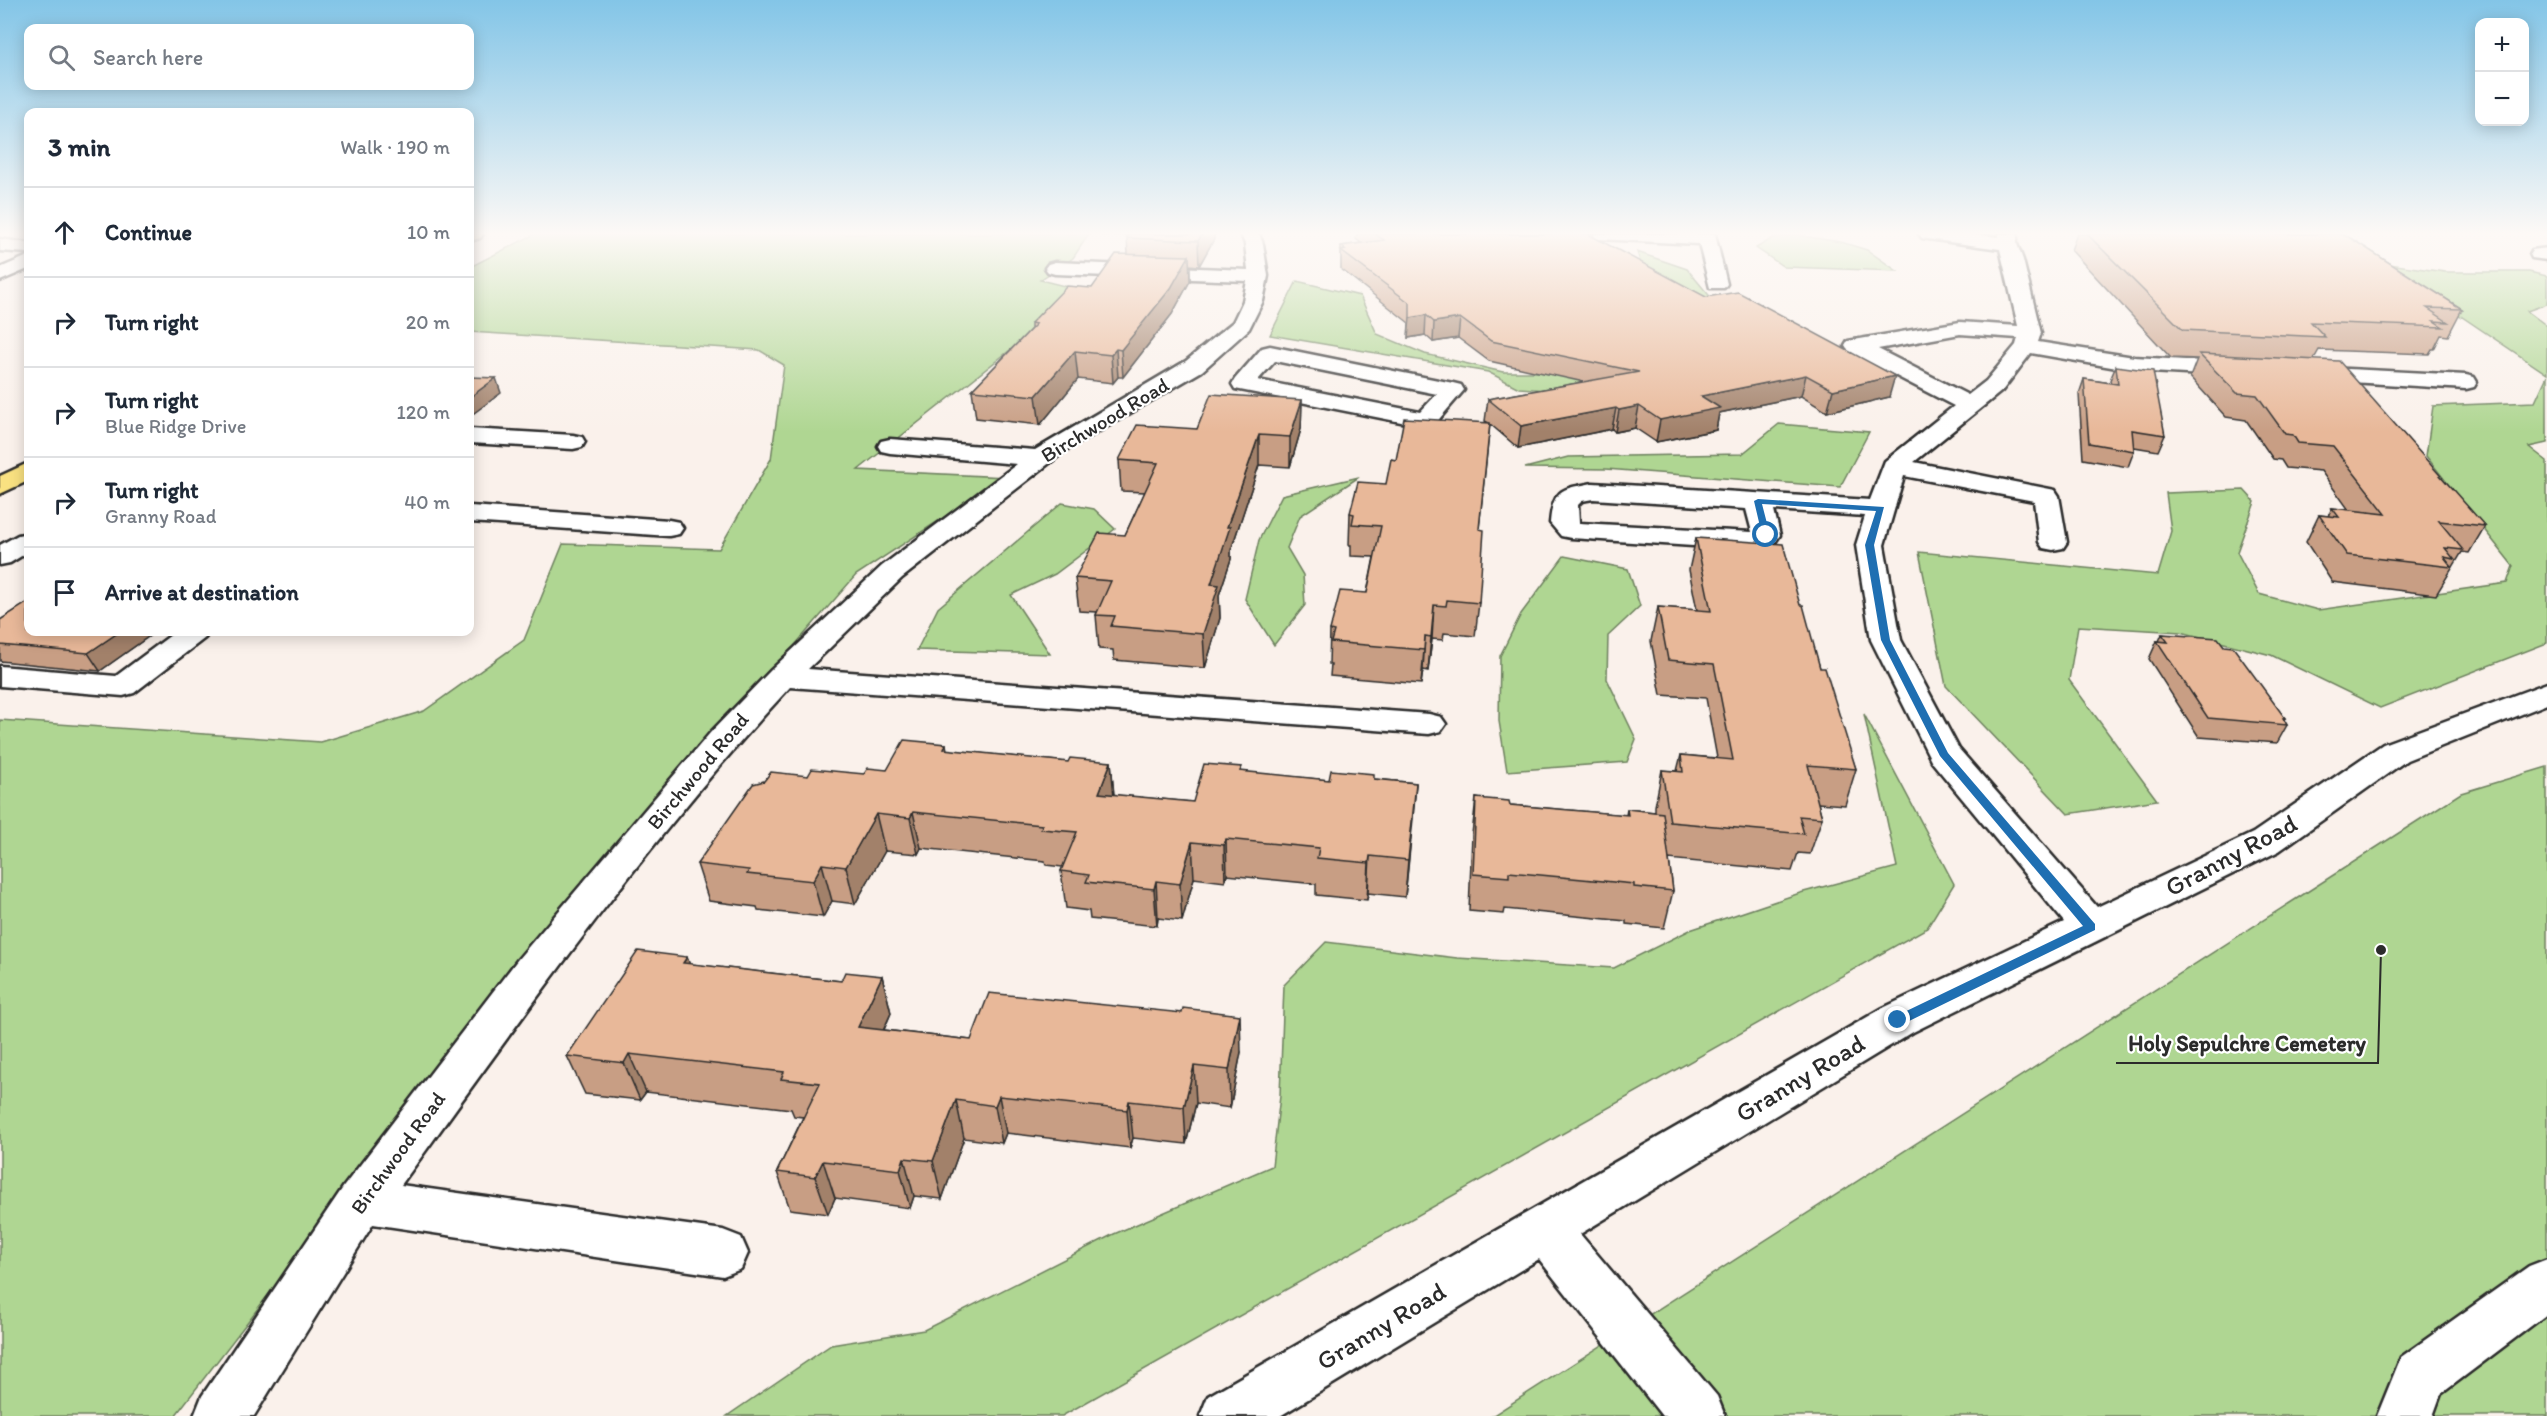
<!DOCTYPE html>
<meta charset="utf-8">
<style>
:root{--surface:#fff;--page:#f6f6f7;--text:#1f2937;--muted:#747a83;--line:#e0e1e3}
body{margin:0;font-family:Itim,sans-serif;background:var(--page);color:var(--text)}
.controls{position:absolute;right:18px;top:18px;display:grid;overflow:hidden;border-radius:12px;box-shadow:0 3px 15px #0003}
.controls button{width:54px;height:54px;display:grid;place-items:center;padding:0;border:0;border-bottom:2px solid var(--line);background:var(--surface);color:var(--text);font:30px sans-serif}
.stop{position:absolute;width:18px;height:18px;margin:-14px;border:4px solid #1f6fb2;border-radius:50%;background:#fff}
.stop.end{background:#1f6fb2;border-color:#fff;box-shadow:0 2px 6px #0008}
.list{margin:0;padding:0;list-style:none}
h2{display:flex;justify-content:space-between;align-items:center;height:78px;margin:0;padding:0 24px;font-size:26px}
h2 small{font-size:20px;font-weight:400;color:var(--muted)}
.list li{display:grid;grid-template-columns:39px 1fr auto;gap:18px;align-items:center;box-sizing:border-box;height:90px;padding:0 24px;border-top:2px solid var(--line)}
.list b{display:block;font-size:22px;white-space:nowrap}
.list p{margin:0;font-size:20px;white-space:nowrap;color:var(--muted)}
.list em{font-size:20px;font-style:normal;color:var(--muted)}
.icon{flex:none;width:33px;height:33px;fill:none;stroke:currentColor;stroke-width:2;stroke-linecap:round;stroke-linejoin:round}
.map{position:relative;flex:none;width:2547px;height:1416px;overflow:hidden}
.search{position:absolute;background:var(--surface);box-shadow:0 3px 15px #0003;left:24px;top:24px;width:450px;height:66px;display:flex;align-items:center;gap:15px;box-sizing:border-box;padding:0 21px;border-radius:12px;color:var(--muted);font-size:22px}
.panel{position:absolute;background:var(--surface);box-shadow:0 3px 15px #0003;left:24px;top:108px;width:450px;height:528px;border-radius:12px}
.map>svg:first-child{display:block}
</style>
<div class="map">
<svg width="2547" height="1416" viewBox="0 0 2547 1416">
<rect width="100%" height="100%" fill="#faf1eb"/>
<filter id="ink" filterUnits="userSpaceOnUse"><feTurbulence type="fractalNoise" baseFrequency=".0167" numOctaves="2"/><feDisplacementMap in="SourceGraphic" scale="12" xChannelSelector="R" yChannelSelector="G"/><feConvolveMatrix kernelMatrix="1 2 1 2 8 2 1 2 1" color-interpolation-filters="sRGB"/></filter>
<g filter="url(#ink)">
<!-- green -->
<g fill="#afd692" stroke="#6d805e" stroke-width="1.5">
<path d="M535 234H1089L1073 258 1040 280 1085 291 858 470 1005 477 856 575 573 899 175 1416H0V720L321 742 424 711 524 640 563 544 719 549 771 459 784 365 759 350 470 332V267Z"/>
<path d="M1492 234 1643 270 1637 252 1687 269 1718 306 1746 330 1561 391 1519 388 1488 372 1270 335 1297 281 1360 296 1377 334 1425 354 1503 372H1579Z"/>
<path d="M1796 235 1841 242 1867 250 1897 271 1784 267 1756 248 1773 238Z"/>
<path d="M2382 263 2445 272H2529L2547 276V304L2527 311 2547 326V374Z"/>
<path d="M2547 376V443L2529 447 2547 461V643L2380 708 2271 655 2181 632 2078 626 2069 680 2157 800 2068 814 1946 686 1919 552 2158 575 2171 531 2166 493 2244 490 2255 502 2237 552 2259 594 2318 610 2507 583 2513 566 2426 456 2433 406 2535 402Z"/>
<path d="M1779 424 1869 432 1840 487 1606 469 1525 468 1568 457 1742 454Z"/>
<path d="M1359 477 1300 516 1287 548 1303 575 1305 605 1274 645 1245 599 1259 540 1282 495Z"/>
<path d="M1062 503 1094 509 1115 529 1055 574 1011 595 1050 654 917 650 938 608Z"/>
<path d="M1564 556 1628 569 1640 606 1608 636 1607 679 1636 739 1627 762 1507 771 1499 721 1500 656 1521 614Z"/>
<path d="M1864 714 1954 884 1927 928 1062 1416H727L831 1345 924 1330 1114 1234 1272 1166 1280 1096 1284 985 1326 942 1457 958 1614 968 1690 930 1800 893 1897 867Z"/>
<path d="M2547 767V1416H1492L2461 793Z"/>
</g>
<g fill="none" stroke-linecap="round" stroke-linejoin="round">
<defs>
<g id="minor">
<path d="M1241 234H1259L1263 244 1268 276 1263 301 1249 329 1202 371 1065 451 902 578 808 669 1429 714 1441 717 1446 724 1441 731 1429 734 790 687C647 841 524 1014 401 1185L723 1230 741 1237 748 1253 741 1269 723 1276 373 1224 254 1416H194L202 1396 344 1186 518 959 710 733 771 670 882 566 1017 464 890 453 881 451 878 446 881 441 890 439 1035 450 1186 361 1233 322 1243 301 1247 281 1055 274 1048 272 1045 268 1048 264 1055 262 1248 270 1245 244Z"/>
<path d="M1589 234H1715L1727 284 1724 288H1710L1699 244 1598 239 1592 238Z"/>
<path d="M1919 234H1969L1999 237V234H2017V244L2023 260 2041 333 2038 342 2134 357 2237 363 2245 365 2248 370 2245 375 2237 377 2134 371 2031 353 2002 391 1914 462 2055 490 2059 496 2067 542 2063 548 2053 550 2043 548 2039 542 2034 501 1904 476 1884 545 1901 640 1959 749 2097 907 2253 833 2383 744 2547 683V704L2407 760 2279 851 1913 1032 1580 1234 1717 1396 1725 1416H1662L1539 1259 1280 1416H1200L1208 1396 1883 1008 2064 922 1932 762 1871 640 1856 545 1865 516 1774 510 1780 535 1776 541 1754 550 1571 538 1561 536 1550 523C1553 488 1562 489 1593 483L1870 500 1885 461 1954 406 1848 351 1845 346 1848 341 1960 322 2018 326 2000 249 1928 239 1922 238ZM1960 334 2018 338 2016 345 1986 381 1968 395 1878 349ZM1593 499 1746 509 1752 532 1579 523 1578 505 1582 501Z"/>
<path d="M0 239 28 243V253L0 251Z"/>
<path d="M2547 248V260L2532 258 2530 254 2532 250Z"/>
<path d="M28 256V269L0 281V268Z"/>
<path d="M1270 346 1453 383 1461 385 1464 390 1434 425 1426 427 1235 389 1232 384 1235 379 1262 348ZM1275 361 1437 394 1420 412 1258 380Z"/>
<path d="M2309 367 2466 375 2474 377 2477 382 2474 387 2466 389 2301 379 2298 374 2301 369Z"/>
<path d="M470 429 573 435 582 437 585 442 582 447 573 449 470 443Z"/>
<path d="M470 506 669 520 679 522 683 528 679 534 669 536 470 522Z"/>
<path d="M28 533V552L10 563 0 565V545L18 535Z"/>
<path d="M175 632H209L205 638 134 693 123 696 0 686V666L116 676Z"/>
<path d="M2547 1259V1314L2441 1394 2433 1416H2377L2401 1357 2529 1266Z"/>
</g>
<g id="major">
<path d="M470 234H483L480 238 470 241Z"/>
<path d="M28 463V481L0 494V476Z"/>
</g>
</defs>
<!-- minor casing -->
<use href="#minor" stroke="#2b2b2b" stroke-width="5"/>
<!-- major casing -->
<use href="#major" stroke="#2b2b2b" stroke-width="5"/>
<!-- minor -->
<use href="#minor" fill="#fff" fill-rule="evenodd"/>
<!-- major -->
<use href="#major" fill="#f9e181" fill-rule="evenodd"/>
</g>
<!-- wall -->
<g fill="#c89e84" stroke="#2b2b2b" stroke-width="1.5">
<path d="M1100 234H1214V239L1199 266 1190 265V281L1172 314 1123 377H1118L1113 383 1078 379 1040 425 976 418 972 390 1031 329V323L1092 288 1128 254 1127 238 1128 236 1101 235Z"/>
<path d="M1357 234H1594L1593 237 1889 397 1827 412 1801 396 1719 413 1716 430 1656 442 1635 428 1615 432 1612 429 1518 448 1490 424 1479 529V603L1475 636 1444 633 1443 640 1432 639 1428 671 1423 670 1421 684 1330 676 1331 664H1329L1330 630 1367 593 1374 557 1351 556V545H1349L1350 513 1386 484 1396 460 1489 423 1485 421 1488 399 1584 382 1489 361 1458 338 1433 342 1425 335 1408 338 1409 323 1341 269V246L1361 243 1356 239Z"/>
<path d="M2077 234H2344L2462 309 2448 336 2441 335 2434 349H2432L2429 354 2319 350 2314 359 2485 526 2469 553 2462 552 2436 595 2332 582 2306 542 2319 515 2328 516 2332 508 2349 510 2321 471 2286 468 2281 460 2273 459 2246 420 2226 417 2190 377 2197 359 2171 358 2071 250Z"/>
<path d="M2116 366 2165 435 2158 451 2134 447V451L2128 467 2083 459 2079 394 2084 379 2111 383 2110 380Z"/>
<path d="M1302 400 1301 429 1290 467 1259 465 1231 550V559L1219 595 1220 618 1205 668 1114 660 1113 650 1099 649 1096 615 1097 612 1079 611 1075 578 1125 535 1145 492 1121 491 1119 460 1197 429Z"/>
<path d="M1696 538 1800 605 1820 668 1856 769 1845 805 1818 803 1822 818 1810 854 1798 853 1792 871 1669 859 1673 891 1664 928 1626 924V921L1505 909 1504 914 1469 911 1472 834 1476 798 1510 805 1626 815 1627 809 1655 812V806L1662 770 1677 771 1681 755 1717 758 1706 698 1661 695 1651 641 1658 607 1697 610 1689 570Z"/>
<path d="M0 620 155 632 100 671 0 661Z"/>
<path d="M2162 634 2224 646 2285 718 2284 720 2287 725 2277 743 2199 737 2149 659 2157 641H2159Z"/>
<path d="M946 744 947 750 1068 762H1111L1114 795 1193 802 1242 772 1329 780 1374 779 1416 783 1405 897 1368 893 1367 900 1316 895V884L1227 875 1225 882 1194 878 1182 921 1158 918 1157 926 1090 919 1089 911 1066 908 1061 871 1063 867 1046 865 1045 861 921 848 918 854 885 851 855 904 832 901 823 917 758 910 757 907 709 901 697 864 808 776 864 774 887 770Z"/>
<path d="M690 964 841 981 882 976 891 1013 884 1030 971 1040 1241 1052 1230 1108 1196 1103 1186 1144 1133 1138 1130 1148 1006 1133 1002 1143 964 1138 942 1199 914 1196 910 1208 835 1198 828 1214 790 1209 777 1172 803 1117 794 1116 791 1109 646 1092 640 1100 585 1094 567 1056Z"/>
</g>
<!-- shaded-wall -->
<g fill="#a2816b" stroke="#2b2b2b" stroke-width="1.5">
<path d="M1202 234H1214V239L1199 266 1198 241Z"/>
<path d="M1189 256 1190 281 1172 314 1123 377 1121 350Z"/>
<path d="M1426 315 1425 335 1408 338 1410 318Z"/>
<path d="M1460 318 1458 338 1433 342 1434 322Z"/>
<path d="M1116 349 1118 377 1113 383 1111 355Z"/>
<path d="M1075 351 1078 379 1040 425 1036 396Z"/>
<path d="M1806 375 1801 396 1719 413 1716 430 1656 442 1660 420 1701 396Z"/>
<path d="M1895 376 1889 397 1827 412 1833 390Z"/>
<path d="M496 378 501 393 470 416V397Z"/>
<path d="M1302 400 1301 429 1290 467V437Z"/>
<path d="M1639 406 1635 428 1615 432 1619 410Z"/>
<path d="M1616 408 1612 429 1518 448 1521 426Z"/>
<path d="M1259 435V465L1231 550V559L1219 595 1220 618 1205 668 1203 634 1211 584 1227 527Z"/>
<path d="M1434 605 1432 639 1428 671 1431 637Z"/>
<path d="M119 632H155L100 671 88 653Z"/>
<path d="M1425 636 1423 670 1421 684 1424 650Z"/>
<path d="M1111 762 1114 798 1099 793Z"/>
<path d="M1416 783 1413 819 1405 897 1408 860Z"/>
<path d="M913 812 921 848 918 854 910 818Z"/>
<path d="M876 814 885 851 855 904 846 867Z"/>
<path d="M1226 839 1227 875 1225 882 1224 845Z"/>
<path d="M1192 842 1194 878 1182 921 1180 884Z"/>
<path d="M1370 856 1368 893 1367 900 1369 863Z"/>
<path d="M822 864 832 901 823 917 813 881Z"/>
<path d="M1156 881 1158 918 1157 926 1154 889Z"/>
<path d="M687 957 701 994 683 963Z"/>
<path d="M882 976 891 1013 868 1064 858 1027Z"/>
<path d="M1240 1015 1241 1052 1230 1108 1229 1070Z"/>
<path d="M629 1054 646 1092 640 1100 624 1063Z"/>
<path d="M1194 1066 1196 1103 1186 1144 1184 1107Z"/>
<path d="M999 1096 1006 1133 1002 1143 995 1106Z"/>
<path d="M956 1100 964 1138 942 1199 933 1161Z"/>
<path d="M1129 1101 1133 1138 1130 1148 1127 1110Z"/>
<path d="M904 1158 914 1196 910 1208 900 1170Z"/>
<path d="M823 1161 835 1198 828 1214 815 1177Z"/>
</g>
<!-- building -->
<g fill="#e8b899" stroke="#2b2b2b" stroke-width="1.5">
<path d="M1130 234H1202L1198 241 1127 238Z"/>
<path d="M1375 234H1590H1588L1706 297 1738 292 1895 376 1833 390 1806 375 1701 396 1720 408 1660 420 1639 406 1619 410 1616 408 1521 426 1488 399 1639 372 1491 341 1460 318 1434 322 1426 315 1410 318V303L1341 251 1346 250 1341 246 1384 240Z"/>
<path d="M2087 234H2344L2462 309 2427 308 2448 322 2434 321 2443 327 2311 322 2325 337 2183 330Z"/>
<path d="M1116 254 1189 256 1171 288 1121 350 1116 349 1111 355 1075 351 1036 396 972 390 1036 324 1031 323 1067 286 1092 288Z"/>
<path d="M2199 354 2339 361 2485 526 2439 521 2463 550 2445 548 2454 559 2444 557 2452 567 2347 555 2319 515 2339 517 2332 508 2386 514 2333 446 2298 443 2293 435 2285 434 2257 395 2237 393Z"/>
<path d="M2116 366 2153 371 2165 435 2132 430 2134 451 2089 443 2084 379 2118 384Z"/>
<path d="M470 377 496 378 470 397Z"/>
<path d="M1211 394 1302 400 1290 437 1259 435 1227 527H1230L1211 584 1219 585 1203 634 1111 626 1115 616 1096 615 1111 581 1075 578 1099 533 1125 535 1158 463 1119 460 1137 425 1197 429Z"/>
<path d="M1404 418 1490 423 1479 529 1484 530 1479 603 1447 600 1446 606 1434 605 1431 637 1425 636 1424 650 1331 642 1334 631 1330 630 1340 591 1367 593 1381 526 1352 524 1354 514 1350 513 1358 482 1386 484 1391 459 1396 460Z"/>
<path d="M1696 538 1783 544 1800 605H1803L1820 668H1825L1856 769 1808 765 1822 818 1799 816 1804 834 1670 822 1662 770 1683 772 1681 755 1733 760 1714 664 1668 660 1658 607 1711 611Z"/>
<path d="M28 602V632H119L88 653 0 645V620Z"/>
<path d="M2162 634 2218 638 2224 646 2233 647 2285 718H2283L2287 725 2208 718 2157 641 2168 642Z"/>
<path d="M904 740 946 744 944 749 1068 762 1070 758 1111 762 1099 793 1193 802 1204 764 1242 767 1240 771 1329 780 1331 770 1374 774V779L1416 783 1408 860 1370 856 1369 863 1317 858 1319 848 1226 839 1224 845 1192 842 1180 884 1156 881 1154 889 1086 882 1089 875 1061 871 1077 832 1041 829 1042 825 913 812 910 818 876 814 846 867 822 864 813 881 747 874 749 870 697 864 753 784 764 781 771 772 808 776 812 769 864 774 868 768 887 770Z"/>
<path d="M1476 798 1509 801 1510 805 1628 815 1627 809 1663 813 1673 891 1634 887V884L1509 872V877L1473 874Z"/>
<path d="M638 951 687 957 683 963 841 981 845 972 882 976 858 1027 971 1040 989 993 1182 1013 1183 1008 1240 1015 1229 1070 1194 1066 1184 1107 1129 1101 1127 1110 999 1096 995 1106 956 1100 933 1161 904 1158 900 1170 823 1161 815 1177 777 1172 820 1083 781 1079 784 1072 629 1054 624 1063 567 1056Z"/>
</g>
</g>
<!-- sky -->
<linearGradient id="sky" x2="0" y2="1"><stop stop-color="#83c5e7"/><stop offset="0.54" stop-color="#fdf9f6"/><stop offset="1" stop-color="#fdf9f6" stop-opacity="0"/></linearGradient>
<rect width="2547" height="432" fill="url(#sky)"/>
<!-- route -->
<path fill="#1f6fb2" d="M1758 499 1884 507 1874 545 1890 640 1948 753 2095 924V930L1903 1024H1894L1892 1020 1894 1017 2083 926 1940 756 1881 640 1865 545 1876 511 1762 504 1770 535 1766 537 1762 535 1754 501Z"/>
<g text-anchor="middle" stroke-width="4.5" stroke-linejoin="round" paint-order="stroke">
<!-- street labels -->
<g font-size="21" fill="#2b2b2b" stroke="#fff">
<text transform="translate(1105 420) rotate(-31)" y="7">Birchwood Road</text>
<text transform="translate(698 771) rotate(-50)" y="7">Birchwood Road</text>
<text transform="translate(398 1153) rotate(-54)" y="7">Birchwood Road</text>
</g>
<!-- near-street labels -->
<g font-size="26" fill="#2b2b2b" stroke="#fff">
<text transform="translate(2231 855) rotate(-28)" y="9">Granny Road</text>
<text transform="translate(1800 1078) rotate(-31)" y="9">Granny Road</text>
<text transform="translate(1381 1326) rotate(-31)" y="9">Granny Road</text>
</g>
</g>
<!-- callouts -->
<path fill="none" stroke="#2b2b2b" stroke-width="2" d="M2381 950L2378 1063H2116"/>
<circle fill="#2b2b2b" stroke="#fff" stroke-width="2" cx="2381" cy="950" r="6"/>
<g font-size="22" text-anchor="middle" font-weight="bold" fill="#2b2b2b" stroke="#fff" stroke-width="4.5" stroke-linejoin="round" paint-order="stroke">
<text x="2247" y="1051">Holy Sepulchre Cemetery</text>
</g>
</svg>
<div class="controls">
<button>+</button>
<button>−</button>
</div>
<div class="stop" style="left:1766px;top:535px"></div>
<div class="stop end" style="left:1898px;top:1020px"></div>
<div class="search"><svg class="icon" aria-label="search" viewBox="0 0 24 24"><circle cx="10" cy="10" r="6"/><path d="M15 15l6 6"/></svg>Search here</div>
<section class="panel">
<h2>3 min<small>Walk · 190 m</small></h2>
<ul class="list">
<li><svg class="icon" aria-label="ahead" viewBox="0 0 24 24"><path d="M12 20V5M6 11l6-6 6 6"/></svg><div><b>Continue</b></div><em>10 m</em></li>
<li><svg class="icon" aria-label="right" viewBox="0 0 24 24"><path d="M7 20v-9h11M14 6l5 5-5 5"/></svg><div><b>Turn right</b></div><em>20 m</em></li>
<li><svg class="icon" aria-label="right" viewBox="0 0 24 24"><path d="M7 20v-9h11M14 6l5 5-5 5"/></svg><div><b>Turn right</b><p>Blue Ridge Drive</p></div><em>120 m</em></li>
<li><svg class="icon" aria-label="right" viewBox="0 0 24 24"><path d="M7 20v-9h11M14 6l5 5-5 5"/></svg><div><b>Turn right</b><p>Granny Road</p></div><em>40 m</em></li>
<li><svg class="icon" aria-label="arrive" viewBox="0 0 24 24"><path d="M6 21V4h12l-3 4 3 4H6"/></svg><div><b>Arrive at destination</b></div></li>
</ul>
</section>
</div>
